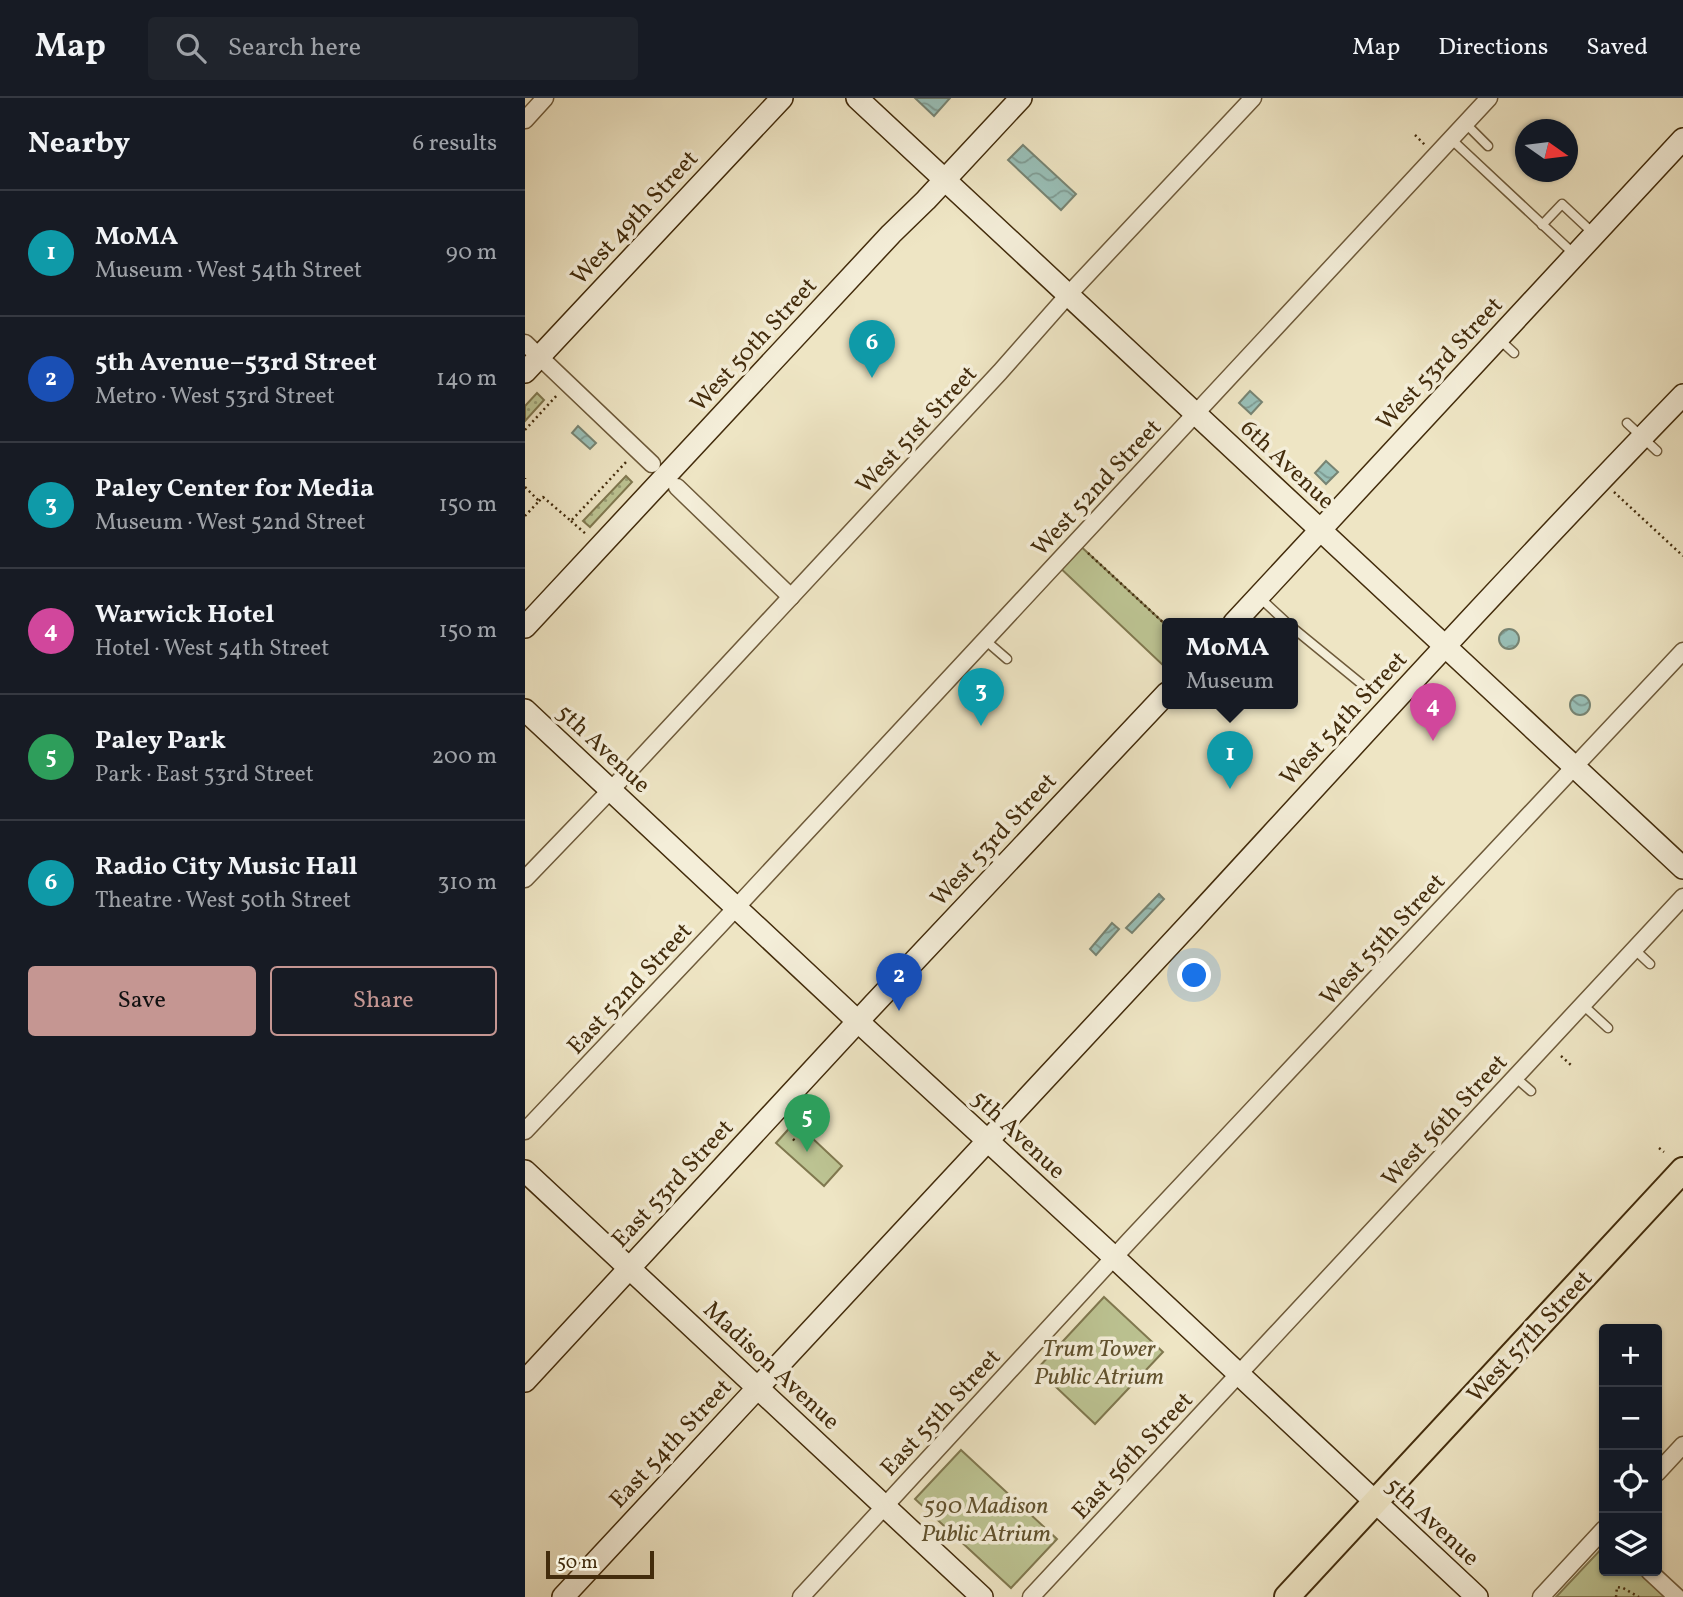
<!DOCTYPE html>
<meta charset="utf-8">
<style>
:root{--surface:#171b24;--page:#20242c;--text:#f1f3f6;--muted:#9ea1a6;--line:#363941;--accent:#c59692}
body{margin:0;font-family:Vollkorn,serif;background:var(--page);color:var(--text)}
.controls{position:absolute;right:21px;bottom:21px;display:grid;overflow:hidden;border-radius:7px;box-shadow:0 2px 5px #0004}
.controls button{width:63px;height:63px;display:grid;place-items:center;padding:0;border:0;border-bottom:2px solid var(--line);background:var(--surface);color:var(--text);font:35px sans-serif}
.compass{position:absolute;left:990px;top:21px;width:63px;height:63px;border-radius:50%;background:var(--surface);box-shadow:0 2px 5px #0004;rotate:104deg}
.scale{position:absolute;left:21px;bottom:18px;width:108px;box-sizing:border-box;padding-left:7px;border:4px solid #432c0c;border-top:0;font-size:19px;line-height:24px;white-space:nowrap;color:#432c0c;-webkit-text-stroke:5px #f4eed9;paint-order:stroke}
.you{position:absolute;left:670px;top:878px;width:24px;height:24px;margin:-18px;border:5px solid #fff;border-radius:50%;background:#1a73e8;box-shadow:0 0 0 10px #1a73e833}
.badge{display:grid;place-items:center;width:46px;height:46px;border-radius:50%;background:var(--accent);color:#fff;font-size:23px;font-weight:700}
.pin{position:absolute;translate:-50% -58px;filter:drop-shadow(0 2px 4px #0008)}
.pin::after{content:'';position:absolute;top:37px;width:24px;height:21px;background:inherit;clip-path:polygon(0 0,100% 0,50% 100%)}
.popup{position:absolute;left:637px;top:520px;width:136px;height:91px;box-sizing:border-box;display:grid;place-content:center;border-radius:7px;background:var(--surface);filter:drop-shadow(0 2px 5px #0005);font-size:23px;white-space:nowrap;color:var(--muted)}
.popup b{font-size:26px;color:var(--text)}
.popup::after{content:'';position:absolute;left:50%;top:100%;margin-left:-14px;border:14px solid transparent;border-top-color:var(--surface)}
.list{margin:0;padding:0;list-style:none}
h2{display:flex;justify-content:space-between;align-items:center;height:91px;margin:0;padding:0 28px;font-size:30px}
h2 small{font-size:23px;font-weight:400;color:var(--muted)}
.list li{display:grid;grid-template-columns:46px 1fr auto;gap:21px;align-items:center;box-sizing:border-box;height:126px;padding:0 28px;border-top:2px solid var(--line)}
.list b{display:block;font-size:26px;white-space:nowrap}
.list p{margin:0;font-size:23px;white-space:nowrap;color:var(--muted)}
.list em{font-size:23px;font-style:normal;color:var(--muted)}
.actions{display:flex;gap:14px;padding:21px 28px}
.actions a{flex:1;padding:16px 0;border:2px solid var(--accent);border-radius:7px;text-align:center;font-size:24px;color:var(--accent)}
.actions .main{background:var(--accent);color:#111}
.icon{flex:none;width:38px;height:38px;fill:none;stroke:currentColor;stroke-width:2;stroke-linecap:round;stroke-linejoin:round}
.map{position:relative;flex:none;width:1158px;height:1499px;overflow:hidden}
header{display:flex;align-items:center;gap:42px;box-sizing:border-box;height:98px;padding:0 35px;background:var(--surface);border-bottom:2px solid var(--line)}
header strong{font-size:33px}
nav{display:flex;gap:38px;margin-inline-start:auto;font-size:24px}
.search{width:490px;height:63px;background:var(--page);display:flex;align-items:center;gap:18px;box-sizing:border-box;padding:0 24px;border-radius:7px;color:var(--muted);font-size:26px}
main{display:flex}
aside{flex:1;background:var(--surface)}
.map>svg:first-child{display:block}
</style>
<header>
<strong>Map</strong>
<div class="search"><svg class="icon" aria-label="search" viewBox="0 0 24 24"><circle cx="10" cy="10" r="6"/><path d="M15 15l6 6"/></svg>Search here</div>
<nav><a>Map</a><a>Directions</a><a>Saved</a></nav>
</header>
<main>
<aside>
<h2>Nearby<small>6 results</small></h2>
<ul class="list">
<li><span class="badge" style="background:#0f9aa8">1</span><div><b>MoMA</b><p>Museum · West 54th Street</p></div><em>90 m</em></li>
<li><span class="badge" style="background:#1a4fb4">2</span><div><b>5th Avenue–53rd Street</b><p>Metro · West 53rd Street</p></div><em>140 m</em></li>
<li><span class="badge" style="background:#0f9aa8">3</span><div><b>Paley Center for Media</b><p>Museum · West 52nd Street</p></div><em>150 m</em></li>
<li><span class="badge" style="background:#d1479c">4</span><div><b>Warwick Hotel</b><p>Hotel · West 54th Street</p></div><em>150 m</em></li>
<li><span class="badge" style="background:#2e9e5b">5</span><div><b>Paley Park</b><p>Park · East 53rd Street</p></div><em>200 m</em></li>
<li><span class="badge" style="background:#0f9aa8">6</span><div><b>Radio City Music Hall</b><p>Theatre · West 50th Street</p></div><em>310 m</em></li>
</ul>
<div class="actions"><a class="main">Save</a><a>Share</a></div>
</aside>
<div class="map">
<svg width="1158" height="1499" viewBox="0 0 1158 1499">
<defs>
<pattern id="grass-dots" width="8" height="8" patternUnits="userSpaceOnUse" patternTransform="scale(1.75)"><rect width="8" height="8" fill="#bcc392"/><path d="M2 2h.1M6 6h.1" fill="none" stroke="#9a9f76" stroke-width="1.8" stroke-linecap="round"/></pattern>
<pattern id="water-waves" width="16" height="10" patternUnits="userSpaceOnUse" patternTransform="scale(1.75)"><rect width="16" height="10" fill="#99bfb7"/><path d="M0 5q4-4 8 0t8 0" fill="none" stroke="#7e9b93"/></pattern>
</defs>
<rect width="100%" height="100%" fill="#eee5c4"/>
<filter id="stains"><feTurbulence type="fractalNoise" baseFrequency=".00286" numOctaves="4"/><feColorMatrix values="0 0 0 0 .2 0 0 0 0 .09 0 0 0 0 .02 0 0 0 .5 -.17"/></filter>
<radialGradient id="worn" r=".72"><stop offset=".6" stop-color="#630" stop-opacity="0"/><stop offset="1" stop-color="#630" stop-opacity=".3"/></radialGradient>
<!-- grass -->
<g fill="url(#grass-dots)" stroke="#80784f" stroke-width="2">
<path d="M12 295 19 302 0 323V308Z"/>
<path d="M101 378 107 384 65 429 58 423Z"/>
</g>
<!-- green -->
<g fill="#bcc392" stroke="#80784f" stroke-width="2">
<path d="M551 444 642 528V571L531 466Z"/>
<path d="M270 1024 317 1068 299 1088 251 1045Z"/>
<path d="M579 1199 638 1254 570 1326 512 1271Z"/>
<path d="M436 1352 532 1441 486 1490 390 1401Z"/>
<path d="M1079 1448V1473H1115L1143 1499H1031Z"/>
</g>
<!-- water -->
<g fill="url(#water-waves)" stroke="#778473" stroke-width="2">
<path d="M390 0H425L409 18Z"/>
<path d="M498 47 551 96 536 112 483 62Z"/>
<path d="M725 293 737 304 726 316 714 305Z"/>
<path d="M53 328 71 345 65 351 47 335Z"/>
<path d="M801 363 813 374 801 386 790 375Z"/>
<circle cx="984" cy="541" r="10"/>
<circle cx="1055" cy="607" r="10"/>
<path d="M634 796 639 801 607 835 601 830Z"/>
<path d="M587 825 594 831 571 857 565 851Z"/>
</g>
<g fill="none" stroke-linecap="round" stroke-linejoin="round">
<defs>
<g id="lane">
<path d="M940 25 963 48"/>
<path d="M926 41 1049 156"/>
<path d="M1017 127 1037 106 1069 136"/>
<path d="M975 242 989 255"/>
<path d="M1102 325 1132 353"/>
<path d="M734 499 762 525"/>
<path d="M768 530 839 588"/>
<path d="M460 542 482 561"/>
<path d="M466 756 479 768"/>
<path d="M1109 851 1125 866"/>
<path d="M1058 907 1083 930"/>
<path d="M990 979 1006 993"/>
</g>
<g id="street">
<path d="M0 22 20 0"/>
<path d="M0 245 127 366"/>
<path d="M152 389 266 499"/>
<path d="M0 781 103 674 475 274 543 197 728 0"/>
<path d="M0 1033 194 828 964 0"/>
<path d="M1132 1375 1158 1347"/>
<path d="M1124 1473 1152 1499"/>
<path d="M276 1499 605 1142 1158 553"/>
<path d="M506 1499 1158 799"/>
<path d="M1016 1499 1079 1431"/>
</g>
<g id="secondary">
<path d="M332 0 1158 770"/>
<path d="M0 274 257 0"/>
<path d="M709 525 1158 41"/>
<path d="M0 529 366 136 401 102 496 0"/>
<path d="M0 612 326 917 578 1149 952 1499"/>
<path d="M0 1073 457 1499"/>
<path d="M0 1283 348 907 642 595"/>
<path d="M38 1499C248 1274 458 1048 668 822 830 646 991 469 1158 297"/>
</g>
<path id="primary" d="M762 1499 1158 1072"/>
</defs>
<!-- lane casing -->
<use href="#lane" stroke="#6e5a3a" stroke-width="11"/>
<!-- street casing -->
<use href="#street" stroke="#6e5a3a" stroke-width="19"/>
<!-- secondary casing -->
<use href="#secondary" stroke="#432c0c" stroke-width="24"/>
<!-- primary casing -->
<use href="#primary" stroke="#432c0c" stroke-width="28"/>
<!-- path -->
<g stroke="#432c0c" stroke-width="2.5" stroke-dasharray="2 3.5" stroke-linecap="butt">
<path d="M890 37 900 47"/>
<path d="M0 332 33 296"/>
<path d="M0 380V381"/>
<path d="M0 389 14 403 0 418"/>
<path d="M1089 394 1158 458"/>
<path d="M14 403 18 399 46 423 103 362"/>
<path d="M46 423 62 437"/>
<path d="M563 455 642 528"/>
<path d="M1036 958 1047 968"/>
<path d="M268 1041 270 1043"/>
<path d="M1134 1050 1139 1054"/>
<path d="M1091 1499 1092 1489 1098 1490 1114 1499"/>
</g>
<!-- lane -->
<use href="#lane" stroke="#f4eed9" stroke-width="8"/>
<!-- street -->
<use href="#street" stroke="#f4eed9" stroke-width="16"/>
<!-- secondary -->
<use href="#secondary" stroke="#f4eed9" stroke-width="21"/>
<!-- primary -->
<use href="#primary" stroke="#eee5c4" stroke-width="24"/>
</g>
<g text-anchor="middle" stroke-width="7" stroke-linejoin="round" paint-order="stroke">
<!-- street labels -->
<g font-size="24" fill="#432c0c" stroke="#f4eed9">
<text transform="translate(109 119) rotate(-47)" y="8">West 49th Street</text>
<text transform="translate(228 246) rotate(-47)" y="8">West 50th Street</text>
<text transform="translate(914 265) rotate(-47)" y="8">West 53rd Street</text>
<text transform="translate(391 331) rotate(-47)" y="8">West 51st Street</text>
<text transform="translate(763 366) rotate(43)" y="8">6th Avenue</text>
<text transform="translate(571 389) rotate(-47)" y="8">West 52nd Street</text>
<text transform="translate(818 620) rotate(-47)" y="8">West 54th Street</text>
<text transform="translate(79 650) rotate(43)" y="8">5th Avenue</text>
<text transform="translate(468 741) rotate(-47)" y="8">West 53rd Street</text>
<text transform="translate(857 841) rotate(-47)" y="8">West 55th Street</text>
<text transform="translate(104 890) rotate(-47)" y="8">East 52nd Street</text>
<text transform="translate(919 1022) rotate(-47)" y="8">West 56th Street</text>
<text transform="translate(494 1036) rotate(43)" y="8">5th Avenue</text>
<text transform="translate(147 1085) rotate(-47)" y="8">East 53rd Street</text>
<text transform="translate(1004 1238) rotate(-47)" y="8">West 57th Street</text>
<text transform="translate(247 1267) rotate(43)" y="8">Madison Avenue</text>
<text transform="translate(415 1314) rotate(-47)" y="8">East 55th Street</text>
<text transform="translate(145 1345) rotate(-47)" y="8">East 54th Street</text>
<text transform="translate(607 1357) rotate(-47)" y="8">East 56th Street</text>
<text transform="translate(908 1423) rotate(43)" y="8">5th Avenue</text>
</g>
<!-- park labels -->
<g font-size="24" font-style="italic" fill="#61522e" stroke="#f4eed9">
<text x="574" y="1258">Trum Tower<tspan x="574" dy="28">Public Atrium</tspan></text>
<text x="461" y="1415">590 Madison<tspan x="461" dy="28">Public Atrium</tspan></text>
</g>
</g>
<rect width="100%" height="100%" filter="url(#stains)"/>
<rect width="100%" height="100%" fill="url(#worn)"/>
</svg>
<div class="controls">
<button>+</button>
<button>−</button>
<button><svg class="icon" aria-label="locate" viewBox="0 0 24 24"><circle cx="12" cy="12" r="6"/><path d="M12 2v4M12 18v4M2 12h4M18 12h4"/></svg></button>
<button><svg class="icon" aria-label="layers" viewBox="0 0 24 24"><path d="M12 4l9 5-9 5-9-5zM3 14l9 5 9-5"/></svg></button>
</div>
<svg class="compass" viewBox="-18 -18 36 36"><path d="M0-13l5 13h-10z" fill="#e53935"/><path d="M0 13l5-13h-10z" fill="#9ea1a6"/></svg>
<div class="scale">50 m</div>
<div class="you"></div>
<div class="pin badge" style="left:705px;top:691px;background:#0f9aa8">1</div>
<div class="popup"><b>MoMA</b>Museum</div>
<div class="pin badge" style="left:374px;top:913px;background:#1a4fb4">2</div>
<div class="pin badge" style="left:456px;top:628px;background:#0f9aa8">3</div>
<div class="pin badge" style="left:908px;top:643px;background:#d1479c">4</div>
<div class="pin badge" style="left:282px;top:1054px;background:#2e9e5b">5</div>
<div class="pin badge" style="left:347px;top:280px;background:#0f9aa8">6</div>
</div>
</main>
